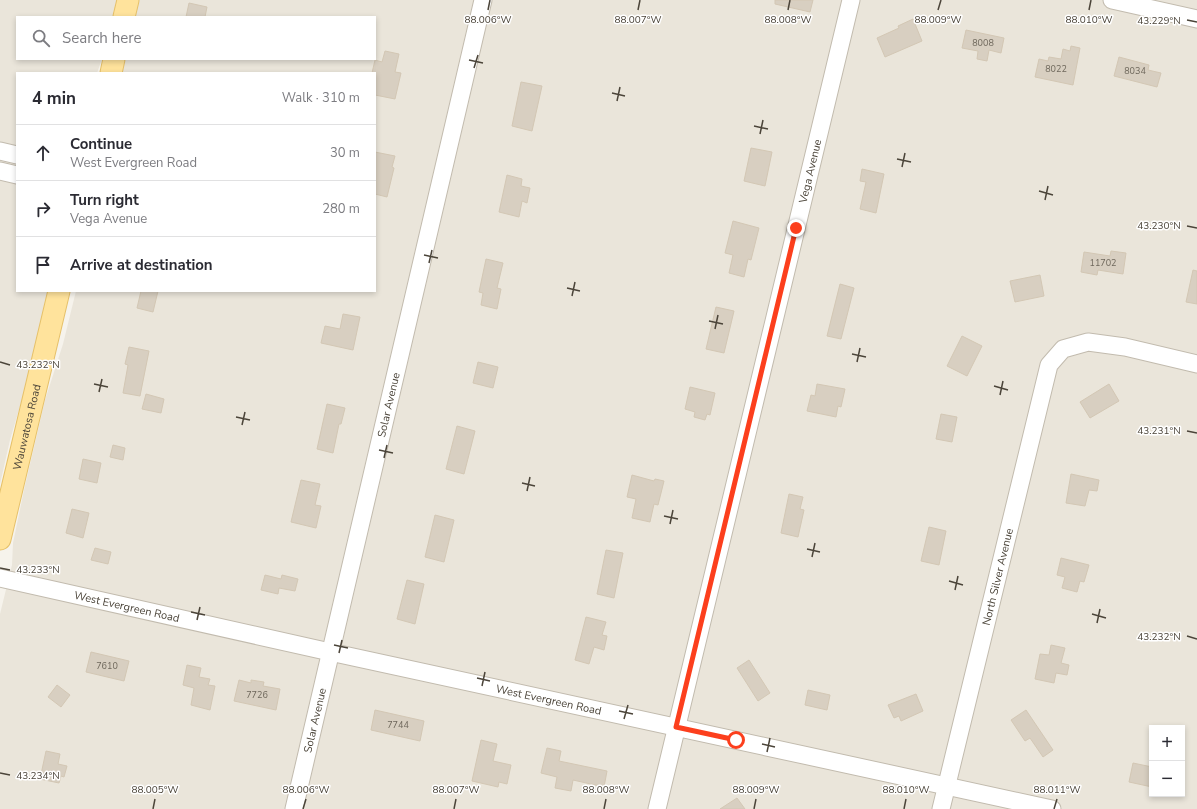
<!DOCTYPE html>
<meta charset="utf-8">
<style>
:root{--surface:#fff;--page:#f2f2f3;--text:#2b2b33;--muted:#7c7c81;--line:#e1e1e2}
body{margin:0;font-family:"Nunito Sans",sans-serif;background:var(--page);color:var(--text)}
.controls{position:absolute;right:12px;bottom:12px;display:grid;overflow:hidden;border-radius:0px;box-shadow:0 2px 6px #0003}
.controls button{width:36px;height:36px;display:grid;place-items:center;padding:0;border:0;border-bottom:1px solid var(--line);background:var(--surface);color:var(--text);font:20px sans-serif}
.stop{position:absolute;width:12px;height:12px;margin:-9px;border:3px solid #fc3f1d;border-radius:50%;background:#fff}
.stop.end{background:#fc3f1d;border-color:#fff;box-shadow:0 1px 4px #0008}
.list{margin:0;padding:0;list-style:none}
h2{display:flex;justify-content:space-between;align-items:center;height:52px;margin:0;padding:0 16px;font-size:17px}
h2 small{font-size:13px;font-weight:400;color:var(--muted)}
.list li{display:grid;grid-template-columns:26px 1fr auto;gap:12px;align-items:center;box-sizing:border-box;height:56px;padding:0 16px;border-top:1px solid var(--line)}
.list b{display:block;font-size:15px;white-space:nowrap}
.list p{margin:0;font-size:13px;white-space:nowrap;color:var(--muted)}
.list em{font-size:13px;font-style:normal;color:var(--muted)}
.icon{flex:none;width:22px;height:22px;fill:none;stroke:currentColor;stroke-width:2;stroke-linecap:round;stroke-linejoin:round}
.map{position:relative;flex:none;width:1197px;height:809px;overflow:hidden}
.search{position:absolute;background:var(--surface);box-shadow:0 2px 6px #0003;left:16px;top:16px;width:360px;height:44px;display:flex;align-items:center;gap:10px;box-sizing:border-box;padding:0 14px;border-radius:0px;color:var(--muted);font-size:15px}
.panel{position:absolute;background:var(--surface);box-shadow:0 2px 6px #0003;left:16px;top:72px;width:360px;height:220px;border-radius:0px}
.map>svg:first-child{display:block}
</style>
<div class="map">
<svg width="1197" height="809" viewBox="0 0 1197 809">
<rect width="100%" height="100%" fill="#f6f3ec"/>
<!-- residential -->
<g fill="#eae5da" fill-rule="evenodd">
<path d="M0 0H119L115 17H17V59H102L97 73H17V291H51L28 379 10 440 0 484Z"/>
<path d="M139 0H1197V809H0V614L12 565 13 543 24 490 45 400 63 344 76 291H375V73H122L125 59H375V17H135ZM1152 728H1182V794H1152Z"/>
</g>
<!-- building -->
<g fill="#d8cfc1" stroke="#d3c7b4">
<path d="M775 0H813L810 12 775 4Z"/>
<path d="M189 3 207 7 205 17H186Z"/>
<path d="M913 19 922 41 885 57 877 38 899 28 898 26Z"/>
<path d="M966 30 1004 38 1001 53 989 50 987 61 977 59 978 51 962 48Z"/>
<path d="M1071 46 1080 48 1073 85 1035 77 1039 59 1048 61 1049 57 1061 59 1063 49 1070 51Z"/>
<path d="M385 51 399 54 395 72 401 73 395 99 375 95V73H372L375 60 382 62Z"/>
<path d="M1119 57 1149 65 1148 70 1161 73 1157 87 1114 76Z"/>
<path d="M521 82 542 86 532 131 512 126Z"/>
<path d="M751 148 772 152 765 186 744 181Z"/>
<path d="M375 152 395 156 392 167 394 168 387 197 375 194Z"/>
<path d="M862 169 884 174 876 213 860 209 866 182 860 181Z"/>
<path d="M507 175 522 179 521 186 530 188 527 203 522 201 519 217 499 212Z"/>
<path d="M733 221 759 228 751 260 748 259 744 277 729 273 733 255 725 253Z"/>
<path d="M1111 251 1126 253 1123 274 1098 270 1097 275 1081 272 1084 252 1110 256Z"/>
<path d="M486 259 503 263 497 288 501 289 497 309 481 305 483 293 479 292Z"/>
<path d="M1193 270 1197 271V304L1186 302Z"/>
<path d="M1040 275 1044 296 1015 302 1010 281Z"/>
<path d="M840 284 854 288 841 339 827 336Z"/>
<path d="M141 291H158L153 312 137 308Z"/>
<path d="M716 307 734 311 724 353 706 349Z"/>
<path d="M343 314 360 317 353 350 321 343 325 326 340 329Z"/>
<path d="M962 336 982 346 967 376 947 366Z"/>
<path d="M129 347 149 351 140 396 123 393 128 365 125 364Z"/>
<path d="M478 362 498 367 493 388 473 383Z"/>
<path d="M817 384 845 389 841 407 838 406 836 417 807 411 811 395 815 396Z"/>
<path d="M1109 384 1119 401 1090 418 1080 402Z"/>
<path d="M690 387 715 393 710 415 707 414 705 420 694 417 695 412 685 409Z"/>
<path d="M146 394 164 399 161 413 142 409Z"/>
<path d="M327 404 345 408 341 424H339L333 453 317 449Z"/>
<path d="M941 414 957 417 952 442 936 439Z"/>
<path d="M457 426 475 431 464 474 446 469Z"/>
<path d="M113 445 125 448 123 460 110 457Z"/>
<path d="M83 459 101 463 97 483 79 479Z"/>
<path d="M1071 474 1099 480 1097 491 1089 490 1085 506 1066 503Z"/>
<path d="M632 475 654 481 655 479 664 481 658 505 654 504 650 522 632 518 636 499 627 497Z"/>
<path d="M301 480 320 484 315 505 321 506 316 528 291 522Z"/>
<path d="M789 494 803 497 800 509 804 510 798 537 781 533Z"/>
<path d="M72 509 89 513 83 538 66 533Z"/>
<path d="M435 515 454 520 444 562 425 557Z"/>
<path d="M929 527 946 531 939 565 921 561Z"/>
<path d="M95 548 111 552 108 564 91 560Z"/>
<path d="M606 550 623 553 614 598 597 594Z"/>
<path d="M1061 558 1089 565 1084 582 1080 581 1077 592 1062 588 1065 577 1057 575Z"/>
<path d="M265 575 281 579 282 575 298 579 295 591 279 588 278 594 261 590Z"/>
<path d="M407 580 424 584 415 624 397 619Z"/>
<path d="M586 617 606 622 602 635 607 636 604 650 594 647 589 664 575 660Z"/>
<path d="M1051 645 1065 648 1061 663 1069 665 1067 675 1056 673 1054 683 1035 679 1040 654 1049 655Z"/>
<path d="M91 652 129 661 124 681 86 672Z"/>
<path d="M749 660 770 693 758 701 737 668Z"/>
<path d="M187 665 201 668 199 677 210 679 208 685 215 686 210 710 191 705 194 688 183 685Z"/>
<path d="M239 680 251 683V680L264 682 263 686 280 689 276 710 234 701Z"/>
<path d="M57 685 70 695 61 707 48 697Z"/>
<path d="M808 690 830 695 827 710 805 705Z"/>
<path d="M916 694 923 711 901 721 899 716 894 718 888 705Z"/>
<path d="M375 710 424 721 420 741 371 730Z"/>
<path d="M1026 710 1053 750 1043 757 1030 738 1025 741 1011 720Z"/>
<path d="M481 740 497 744 493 761 511 765 507 784 499 782 498 787 472 781Z"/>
<path d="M547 748 561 751 559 761 607 771 604 787 573 780 571 791 555 788 557 777 541 773Z"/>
<path d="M46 751 60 754 58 764 67 766 64 777 61 776 59 783 40 779Z"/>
<path d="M1133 763 1152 767V787L1129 782Z"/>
<path d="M737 798 745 809H720Z"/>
</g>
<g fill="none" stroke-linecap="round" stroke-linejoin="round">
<defs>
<g id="minor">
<path d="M1112 0 1197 19"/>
<path d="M0 151 17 155"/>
<path d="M0 171 17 175"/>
<path id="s1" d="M0 578 330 652 1052 809"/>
<path id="s2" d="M294 809 483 0"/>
<path id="s3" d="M657 809 851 0"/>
<path id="s4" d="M941 809 1049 365 1063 349 1088 342 1125 347 1197 364"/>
</g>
<g id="major">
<path d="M124 17 128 0"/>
<path d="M111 73 114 59"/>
<path id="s5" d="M0 539 59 291"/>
</g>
</defs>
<!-- minor casing -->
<use href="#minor" stroke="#c2bbae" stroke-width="19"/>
<!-- major casing -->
<use href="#major" stroke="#e6c16a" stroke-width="23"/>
<!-- minor -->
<use href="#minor" stroke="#fff" stroke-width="17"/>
<!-- major -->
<use href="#major" stroke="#ffe39c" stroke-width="21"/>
</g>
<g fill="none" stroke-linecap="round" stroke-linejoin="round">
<!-- route -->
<path stroke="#fc3f1d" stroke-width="5" d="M736 740 676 727 796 228"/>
</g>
<!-- ticks -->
<path fill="none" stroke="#4b4439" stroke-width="1.5" d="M488 10 490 0M638 10 640 0M788 10 790 0M938 10 941 0M1089 10 1091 0M1187 20 1197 22M469 60 483 63M474 68 478 55M612 93 625 96M617 101 620 87M754 126 768 129M760 134 763 120M897 159 911 162M902 167 905 153M1039 191 1053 195M1045 200 1048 186M1187 226 1197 228M424 255 438 258M429 263 432 250M567 288 580 291M572 296 575 282M709 321 723 324M715 329 718 315M852 354 866 357M0 362 10 365M857 362 860 348M94 384 108 387M994 386 1008 390M99 392 102 379M1000 395 1003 381M236 417 250 420M242 425 245 412M1187 431 1197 433M379 450 393 453M384 458 387 445M522 483 535 486M527 491 530 477M664 516 678 519M670 524 673 510M807 549 820 552M812 557 815 543M0 568 10 570M949 581 963 585M955 590 958 576M191 612 205 615M1092 614 1106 618M197 620 200 607M1097 623 1100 609M1187 636 1197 639M334 645 348 648M339 653 342 640M477 678 490 681M482 686 485 672M619 711 633 714M624 719 628 705M762 744 775 747M767 752 770 738M0 773 10 775M153 809 155 799M303 809 306 799M454 809 456 799M604 809 606 799M754 809 756 799M904 809 906 799M1054 809 1057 799"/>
<g text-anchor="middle" stroke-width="3" stroke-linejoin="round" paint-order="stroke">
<!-- number labels -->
<g font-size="9" fill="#6e675b">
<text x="983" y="46">8008</text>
<text x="1056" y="72">8022</text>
<text x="1135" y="74">8034</text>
<text x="1103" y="266">11702</text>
<text x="107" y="669">7610</text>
<text x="257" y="698">7726</text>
<text x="398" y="728">7744</text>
</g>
<!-- street labels -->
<g font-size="11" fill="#4b4439" stroke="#fff">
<text dy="4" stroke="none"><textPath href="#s3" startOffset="656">Vega Avenue</textPath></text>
<text dy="4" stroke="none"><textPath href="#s2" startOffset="415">Solar Avenue</textPath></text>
<text dy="4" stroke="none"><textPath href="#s5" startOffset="115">Wauwatosa Road</textPath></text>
<text dy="4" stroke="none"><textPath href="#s4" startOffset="239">North Silver Avenue</textPath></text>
<text dy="4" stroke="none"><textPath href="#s1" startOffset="130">West Evergreen Road</textPath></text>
<text dy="4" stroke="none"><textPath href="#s1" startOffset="562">West Evergreen Road</textPath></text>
<text dy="4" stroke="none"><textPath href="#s2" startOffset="91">Solar Avenue</textPath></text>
</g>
</g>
<g font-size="10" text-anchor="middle" fill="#4b4439" stroke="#fff" stroke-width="3" stroke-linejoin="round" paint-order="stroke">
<text x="488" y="23">88.006°W</text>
<text x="788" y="23">88.008°W</text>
<text x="638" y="23">88.007°W</text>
<text x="938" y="23">88.009°W</text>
<text x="1089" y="23">88.010°W</text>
<text x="1159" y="24">43.229°N</text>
<text x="1159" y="229">43.230°N</text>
<text x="38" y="368">43.232°N</text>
<text x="1159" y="434">43.231°N</text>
<text x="38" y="573">43.233°N</text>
<text x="1159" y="640">43.232°N</text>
<text x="38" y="779">43.234°N</text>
<text x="155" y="793">88.005°W</text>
<text x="306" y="793">88.006°W</text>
<text x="456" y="793">88.007°W</text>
<text x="606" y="793">88.008°W</text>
<text x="756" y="793">88.009°W</text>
<text x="906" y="793">88.010°W</text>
<text x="1057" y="793">88.011°W</text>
</g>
</svg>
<div class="controls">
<button>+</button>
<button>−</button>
</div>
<div class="stop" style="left:736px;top:740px"></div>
<div class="stop end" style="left:796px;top:228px"></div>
<div class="search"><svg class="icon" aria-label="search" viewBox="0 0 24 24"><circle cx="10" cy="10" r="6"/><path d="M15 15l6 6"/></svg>Search here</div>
<section class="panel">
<h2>4 min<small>Walk · 310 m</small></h2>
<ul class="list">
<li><svg class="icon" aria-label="ahead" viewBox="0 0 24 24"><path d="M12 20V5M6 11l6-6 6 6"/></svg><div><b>Continue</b><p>West Evergreen Road</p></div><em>30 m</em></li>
<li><svg class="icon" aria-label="right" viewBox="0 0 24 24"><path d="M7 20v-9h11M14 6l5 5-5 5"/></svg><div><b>Turn right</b><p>Vega Avenue</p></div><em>280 m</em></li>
<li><svg class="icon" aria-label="arrive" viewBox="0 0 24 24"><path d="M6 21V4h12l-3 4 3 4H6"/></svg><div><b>Arrive at destination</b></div></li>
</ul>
</section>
</div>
